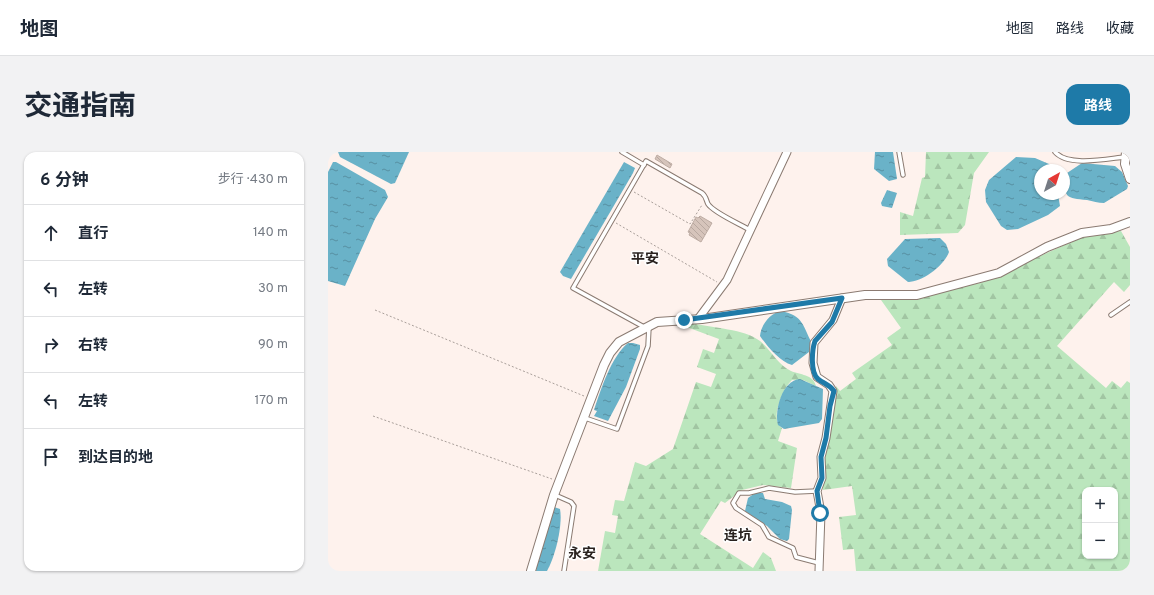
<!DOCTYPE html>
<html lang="zh">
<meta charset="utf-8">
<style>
:root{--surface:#fff;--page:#f2f2f3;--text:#1f2937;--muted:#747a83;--line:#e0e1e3;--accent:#1e7aa8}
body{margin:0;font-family:Overpass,"Noto Sans SC",sans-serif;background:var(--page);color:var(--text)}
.controls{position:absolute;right:12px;bottom:12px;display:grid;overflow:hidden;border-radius:8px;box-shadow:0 1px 3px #0004}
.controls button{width:36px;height:36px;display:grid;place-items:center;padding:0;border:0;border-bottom:1px solid var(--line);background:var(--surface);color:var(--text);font:20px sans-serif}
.compass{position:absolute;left:706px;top:12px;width:36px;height:36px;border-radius:50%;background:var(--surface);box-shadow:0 1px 3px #0004;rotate:39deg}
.stop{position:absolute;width:12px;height:12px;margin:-9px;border:3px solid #1e7aa8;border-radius:50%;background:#fff}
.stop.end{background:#1e7aa8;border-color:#fff;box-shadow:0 1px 4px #0008}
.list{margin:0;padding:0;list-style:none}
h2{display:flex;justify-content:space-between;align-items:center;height:52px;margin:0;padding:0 16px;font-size:17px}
h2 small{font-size:13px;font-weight:400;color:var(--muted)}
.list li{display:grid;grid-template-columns:26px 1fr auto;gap:12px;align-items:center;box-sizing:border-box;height:56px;padding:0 16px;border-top:1px solid var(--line)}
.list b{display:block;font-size:15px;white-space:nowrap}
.list em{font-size:13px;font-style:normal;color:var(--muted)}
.icon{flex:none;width:22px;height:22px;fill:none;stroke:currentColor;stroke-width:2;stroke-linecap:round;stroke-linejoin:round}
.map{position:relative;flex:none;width:802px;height:419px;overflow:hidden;border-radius:12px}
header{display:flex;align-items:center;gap:24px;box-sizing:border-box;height:56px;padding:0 20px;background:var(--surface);border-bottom:1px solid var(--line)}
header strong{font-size:19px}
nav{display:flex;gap:22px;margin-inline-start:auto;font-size:14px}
.intro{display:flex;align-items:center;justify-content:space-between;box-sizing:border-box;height:96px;padding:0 24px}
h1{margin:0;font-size:28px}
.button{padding:10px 18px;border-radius:12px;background:var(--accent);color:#fff;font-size:14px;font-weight:700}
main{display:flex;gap:24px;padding:0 24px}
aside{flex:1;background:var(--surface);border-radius:12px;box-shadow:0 1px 3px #0004}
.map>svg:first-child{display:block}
</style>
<header>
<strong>地图</strong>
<nav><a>地图</a><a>路线</a><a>收藏</a></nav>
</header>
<div class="intro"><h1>交通指南</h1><a class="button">路线</a></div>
<main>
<aside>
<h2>6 分钟<small>步行 · 430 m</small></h2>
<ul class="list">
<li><svg class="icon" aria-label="ahead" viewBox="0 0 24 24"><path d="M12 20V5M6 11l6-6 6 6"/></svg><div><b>直行</b></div><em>140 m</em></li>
<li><svg class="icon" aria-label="left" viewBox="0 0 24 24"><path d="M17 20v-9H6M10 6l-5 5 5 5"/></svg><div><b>左转</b></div><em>30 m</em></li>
<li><svg class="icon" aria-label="right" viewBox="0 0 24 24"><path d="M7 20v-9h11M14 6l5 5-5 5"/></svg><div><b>右转</b></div><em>90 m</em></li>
<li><svg class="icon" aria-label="left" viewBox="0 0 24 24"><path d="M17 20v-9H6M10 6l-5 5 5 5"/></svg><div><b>左转</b></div><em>170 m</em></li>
<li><svg class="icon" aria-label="arrive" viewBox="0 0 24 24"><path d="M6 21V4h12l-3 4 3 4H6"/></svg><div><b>到达目的地</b></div></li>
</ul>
</aside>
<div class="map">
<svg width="802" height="419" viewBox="0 0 802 419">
<defs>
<pattern id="forest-firs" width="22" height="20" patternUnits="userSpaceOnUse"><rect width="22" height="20" fill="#bbe6bd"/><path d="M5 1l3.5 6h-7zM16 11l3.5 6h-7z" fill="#a1c5a2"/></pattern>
<pattern id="water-ripples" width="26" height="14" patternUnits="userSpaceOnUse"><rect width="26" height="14" fill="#6ab2c8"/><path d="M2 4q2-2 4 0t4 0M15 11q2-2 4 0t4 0" fill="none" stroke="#5790a2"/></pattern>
<pattern id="building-back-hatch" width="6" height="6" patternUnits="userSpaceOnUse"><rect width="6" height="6" fill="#d6c4bb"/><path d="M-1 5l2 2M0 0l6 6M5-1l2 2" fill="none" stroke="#b8a8a0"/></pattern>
</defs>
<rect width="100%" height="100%" fill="#fef2ed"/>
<!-- forest -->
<g fill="url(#forest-firs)" fill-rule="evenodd">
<path d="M598 0H661L646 21 637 73 630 81 572 83V60L585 64 594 26 597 25Z"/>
<path d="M793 79 802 95V133L796 140 786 130 729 194 778 236 784 229 793 236 799 229 802 231V419H528L526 397 515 398 511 365 528 363 524 334 495 338 494 309 508 234 512 239 528 227 524 221 564 193 559 186 573 176 553 148 584 147 652 131 759 83ZM757 338H787V404H757Z"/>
<path d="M364 171C384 176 417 177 432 189 443 198 450 213 463 219 472 223 485 222 488 234L475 228H464C455 236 441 268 454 276L450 289 469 296 463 336 435 333 414 338 397 351 393 349 372 382 425 416 435 400 443 406 448 419H270L277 379 287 381 290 364 284 363 287 348 296 349 307 310 318 314 345 297 368 230 383 235 388 222 369 215 375 197 386 201 391 187 356 174Z"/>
</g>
<!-- water -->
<g fill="url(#water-ripples)">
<path d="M10 0H81L67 31 63 32 12 5Z"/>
<path d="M547 0H565L569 27 561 29 546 17Z"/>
<path d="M688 5 707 6 728 15 729 18H712V42H730L732 54 720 63 690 77 679 78 673 74 658 50 657 38 661 28Z"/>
<path d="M5 10H8L57 38 60 45 47 67 17 134 0 129V20Z"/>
<path d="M296 10 307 16 305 21 243 127 235 124 232 120Z"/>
<path d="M754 11 787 14 794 20 800 34 799 37 776 51C770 51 765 49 759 48 738 46 736 46 736 23Z"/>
<path d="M559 38 569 41 564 56 554 54 553 51Z"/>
<path d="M612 86 618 92 621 100C616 114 594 130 580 130L560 114 559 107 577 87Z"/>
<path d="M453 159C476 164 474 173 484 191L481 200 464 213C452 210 439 194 432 184 433 173 442 161 453 159Z"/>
<path d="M300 191H305L312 193V197L298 235 280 269 266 264 269 259 266 258C273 237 283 205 300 191Z"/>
<path d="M472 227 495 237 494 267 491 271 456 277 450 273C446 259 454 228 472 227Z"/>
<path d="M427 341H435L437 347 454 350 463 354 464 358 461 387 459 389 452 387 439 374 417 359 420 346Z"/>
<path d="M226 355 232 357C235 374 227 405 219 419H208L213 391Z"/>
</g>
<!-- building -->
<g fill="url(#building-back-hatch)" stroke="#beada4">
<path d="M329 3 344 12 342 16 327 7Z"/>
<path d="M372 64 384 71 373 90 361 83 362 81 360 80 368 65 370 66Z"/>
</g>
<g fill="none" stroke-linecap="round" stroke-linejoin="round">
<defs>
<g id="service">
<path d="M294 0 316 13"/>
<path d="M571 0 575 23"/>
<path d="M727 0C740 15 778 7 796 5"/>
<path d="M783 163 802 150"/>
<path d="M316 175 245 136 318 9 374 41C378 44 378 48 380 52 386 61 412 72 422 78"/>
<path d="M257 266 289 277 320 194 321 175"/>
<path d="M489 339 467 340 441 336 421 341H411L405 351 408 356 434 373 441 385 465 396 468 405 491 411"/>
<path d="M227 343 243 350 246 354 236 419"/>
</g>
<g id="minor">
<path d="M370 167 399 128 459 0"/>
<path d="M491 419 493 361 489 339 494 326 493 305 498 286 505 239 501 233 489 225 485 211 486 191 505 168 514 146"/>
</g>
<g id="tertiary">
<path d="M798 0 797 12 802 27"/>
<path d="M203 419 226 343 276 213 282 201 291 190 329 170 374 167 537 143H589L671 121 719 95 754 81 783 77 802 70"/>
</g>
</defs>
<!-- service casing -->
<use href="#service" stroke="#8b7b72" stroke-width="5.5"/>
<!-- minor casing -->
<use href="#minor" stroke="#8b7b72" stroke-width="9"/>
<!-- tertiary casing -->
<use href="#tertiary" stroke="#8b7b72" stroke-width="10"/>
<!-- path -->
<g stroke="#a99f9a" stroke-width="1" stroke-dasharray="2 2" stroke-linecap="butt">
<path d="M306 40 362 72 374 53"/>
<path d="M288 71 389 130"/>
<path d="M47 158 256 244"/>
<path d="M45 264 224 327"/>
</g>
<!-- service -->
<use href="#service" stroke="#fff" stroke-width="3.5"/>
<!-- minor -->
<use href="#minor" stroke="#fff" stroke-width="7"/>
<!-- tertiary -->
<use href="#tertiary" stroke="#fff" stroke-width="8"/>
</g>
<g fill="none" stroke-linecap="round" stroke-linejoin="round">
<!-- route -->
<path stroke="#1e7aa8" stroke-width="5" d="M356 168 514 146 504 170 487 189C484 198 482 220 490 227 496 232 501 232 506 239L502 254 498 286 493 305 494 326 489 339 492 361"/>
</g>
<g text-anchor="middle" stroke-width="3" stroke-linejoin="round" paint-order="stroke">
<!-- quarter labels -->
<g font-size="14" font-weight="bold" fill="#29221f" stroke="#fff">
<text x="317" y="111">平安</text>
<text x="410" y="388">连坑</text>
<text x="254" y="406">永安</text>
</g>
</g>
</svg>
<div class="controls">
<button>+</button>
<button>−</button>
</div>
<svg class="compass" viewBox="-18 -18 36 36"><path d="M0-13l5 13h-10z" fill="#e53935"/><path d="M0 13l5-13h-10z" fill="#747a83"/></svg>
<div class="stop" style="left:492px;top:361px"></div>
<div class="stop end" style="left:356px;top:168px"></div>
</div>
</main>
